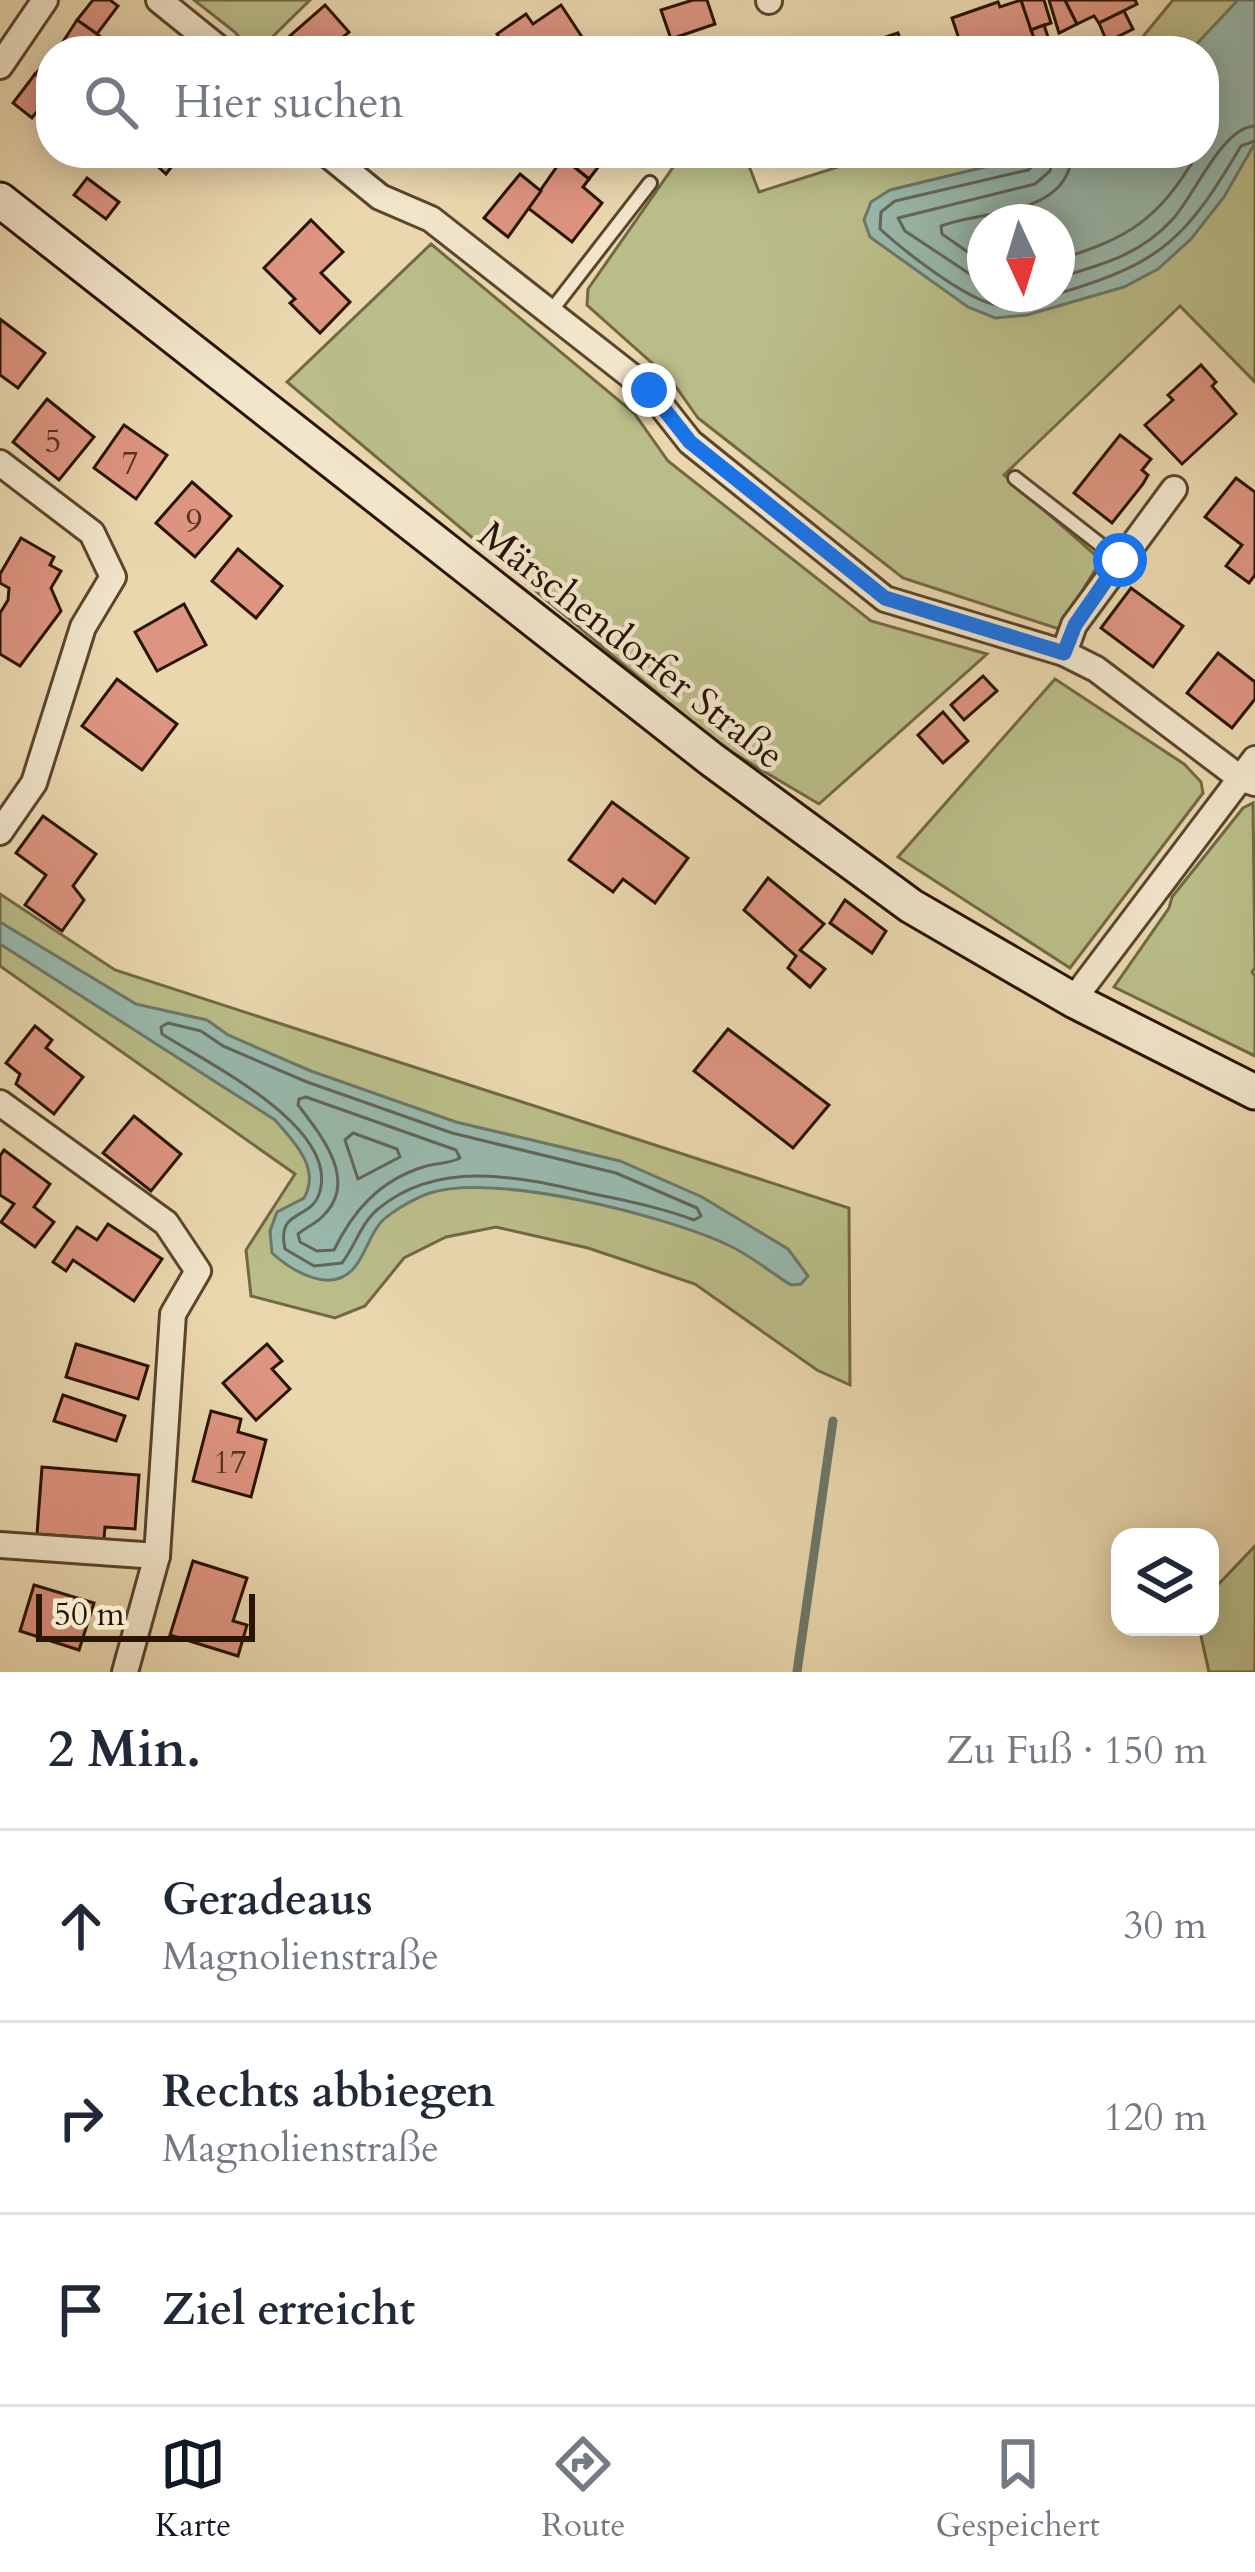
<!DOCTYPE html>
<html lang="de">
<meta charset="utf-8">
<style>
:root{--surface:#fff;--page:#f2f2f3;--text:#1f2937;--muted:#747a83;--line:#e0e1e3;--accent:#111827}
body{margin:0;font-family:Cardo,serif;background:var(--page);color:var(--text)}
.controls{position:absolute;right:36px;bottom:36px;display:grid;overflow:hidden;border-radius:24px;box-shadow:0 6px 30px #0003}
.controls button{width:108px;height:108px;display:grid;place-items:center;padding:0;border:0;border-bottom:3px solid var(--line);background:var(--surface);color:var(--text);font:60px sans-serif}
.compass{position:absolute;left:967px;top:204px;width:108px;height:108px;border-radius:50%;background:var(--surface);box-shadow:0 6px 30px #0003;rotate:176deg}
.scale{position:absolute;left:36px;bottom:30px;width:219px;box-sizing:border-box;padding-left:12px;border:6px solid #2a1402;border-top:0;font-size:33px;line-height:42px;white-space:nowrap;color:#2a1402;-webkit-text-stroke:9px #f1e5ca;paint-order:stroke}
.stop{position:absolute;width:36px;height:36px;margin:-27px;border:9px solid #1a73e8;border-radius:50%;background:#fff}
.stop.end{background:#1a73e8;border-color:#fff;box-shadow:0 3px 12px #0008}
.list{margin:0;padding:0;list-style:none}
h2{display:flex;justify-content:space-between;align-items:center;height:156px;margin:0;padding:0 48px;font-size:51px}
h2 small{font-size:39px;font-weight:400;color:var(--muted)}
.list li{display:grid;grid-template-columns:78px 1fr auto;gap:36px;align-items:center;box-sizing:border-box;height:192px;padding:0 48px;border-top:3px solid var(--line)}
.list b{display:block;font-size:45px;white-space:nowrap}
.list p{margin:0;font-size:39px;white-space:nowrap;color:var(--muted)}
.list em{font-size:39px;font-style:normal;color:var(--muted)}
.icon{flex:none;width:66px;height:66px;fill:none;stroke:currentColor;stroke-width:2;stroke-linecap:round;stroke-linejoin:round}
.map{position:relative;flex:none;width:1255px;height:1672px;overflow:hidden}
.search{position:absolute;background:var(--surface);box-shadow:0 6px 30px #0003;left:36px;right:36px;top:36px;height:132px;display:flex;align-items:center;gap:30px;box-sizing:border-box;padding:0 42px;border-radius:48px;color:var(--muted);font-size:45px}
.sheet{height:732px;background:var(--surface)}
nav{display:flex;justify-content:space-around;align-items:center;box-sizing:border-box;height:168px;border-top:3px solid var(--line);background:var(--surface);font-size:33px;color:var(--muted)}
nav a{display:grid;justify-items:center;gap:6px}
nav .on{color:var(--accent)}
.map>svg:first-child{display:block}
</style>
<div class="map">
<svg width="1255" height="1672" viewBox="0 0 1255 1672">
<rect width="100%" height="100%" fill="#ead7ae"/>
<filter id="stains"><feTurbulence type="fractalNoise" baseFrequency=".00167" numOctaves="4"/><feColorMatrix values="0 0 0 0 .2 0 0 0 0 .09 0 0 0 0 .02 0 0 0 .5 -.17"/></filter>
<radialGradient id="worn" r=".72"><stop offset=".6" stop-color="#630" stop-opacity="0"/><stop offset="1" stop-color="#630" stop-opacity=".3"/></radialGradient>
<!-- green -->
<g fill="#babd88" stroke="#726845" stroke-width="3" fill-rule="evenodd">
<path d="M194 0H310L258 51H249L236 33Z"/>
<path d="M1173 0H1255V382L1180 306 1004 475 1101 560 1059 629 903 578 698 418 671 380 587 305 588 289 683 153H744L759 192 882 153H1204V51H1131ZM985 222H1057V294H985Z"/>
<path d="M431 244 634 413 668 461 871 621 987 654 819 804 718 744 287 382Z"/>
<path d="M1055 679 1184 764 1201 782 1203 793 1070 968 898 857Z"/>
<path d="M1253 803 1255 968 1252 972 1255 976V1056L1114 987 1169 908 1172 897 1243 808Z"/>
<path d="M0 894 115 970 849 1208 850 1385 817 1370 695 1284 588 1248 496 1227 446 1237 404 1258 365 1306 335 1318 251 1296 246 1250 295 1174 0 966Z"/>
<path d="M1255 1546V1672H1209L1199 1627H1210V1593Z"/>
</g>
<!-- water -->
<g fill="#98b9ad" stroke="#6c7769" stroke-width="3" fill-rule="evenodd">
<path d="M1238 0H1255V143L1224 197 1191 239 1158 269 1124 287 1027 315 995 318 968 307 870 237 864 220 871 202 890 190 1043 153H1204V51H1190ZM985 222H1057V294H985Z"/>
<path d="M0 922 136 1004 207 1020 228 1035 311 1071 456 1122 620 1161 702 1197 788 1249 808 1276 801 1284 791 1285C770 1272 750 1255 728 1245 666 1216 496 1172 430 1193 415 1198 394 1210 382 1221 369 1235 366 1254 354 1268 331 1295 292 1271 272 1253L270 1231 277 1212 304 1198C321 1168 294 1142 275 1120L0 944Z"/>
</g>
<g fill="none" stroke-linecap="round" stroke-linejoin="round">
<!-- shore -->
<g stroke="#616658" stroke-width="3">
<path d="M1039 153 1037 163 1028 170 895 201 881 212 880 229C903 250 966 300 997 305 1017 309 1041 299 1060 293 1163 263 1187 237 1241 146L1255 141"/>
<path d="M1057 260C1130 238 1158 220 1198 153"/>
<path d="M985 264 942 234 941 226C985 209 1069 217 1072 153"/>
<path d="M1057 278C1101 265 1140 255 1172 220 1195 195 1222 127 1255 126"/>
<path d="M985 284 905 231 898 218 1035 184 1050 171 1054 153"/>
<path d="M168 1023 201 1031 223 1046 307 1082 452 1133 616 1173 697 1208 701 1216 694 1220C662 1208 628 1201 594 1194 523 1178 440 1157 378 1209 361 1223 355 1246 342 1263L314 1266 285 1249C276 1207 312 1222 320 1191 338 1126 207 1063 162 1034L161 1027Z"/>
<path d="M306 1097 456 1150 460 1158C448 1164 436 1163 423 1167 379 1181 353 1211 334 1250L317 1251 300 1242 298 1234C305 1228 315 1224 322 1217 360 1182 321 1135 298 1105L299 1099Z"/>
<path d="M353 1133 397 1149 400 1157 358 1179 345 1140Z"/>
</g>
<!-- stream -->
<path stroke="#6c7769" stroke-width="9" d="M797 1672 833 1421"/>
</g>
<!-- building -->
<g fill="#dd9480" stroke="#2a1402" stroke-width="3">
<path d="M93 0H110L118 6 97 34 77 20Z"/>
<path d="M693 0H707L715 24 671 39 661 10Z"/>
<path d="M1021 0 1039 51H963L952 18 998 2 1000 7Z"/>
<path d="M1021 0H1044L1051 23 1031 30Z"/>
<path d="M1049 0H1065L1077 24 1059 33Z"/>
<path d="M1065 0H1135L1137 4 1099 23 1094 16 1077 24Z"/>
<path d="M325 5 349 32 335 44 341 51H279L276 48Z"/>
<path d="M561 5 588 46 580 51H509L497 34 526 14 533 24Z"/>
<path d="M1124 11 1133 29 1107 42 1099 23Z"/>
<path d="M77 20 97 34 118 51H57Z"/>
<path d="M1044 25 1052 49 1039 51 1031 30Z"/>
<path d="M898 33 904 51H864L862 45Z"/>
<path d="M51 58V86L35 74Z"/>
<path d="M35 74 51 86V93L32 118 13 103Z"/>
<path d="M143 153H182L166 174Z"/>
<path d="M567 153H582L599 166 589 179 563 158Z"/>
<path d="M563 158 589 179 583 187 602 203 572 242 528 208Z"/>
<path d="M520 174 541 191 508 237 484 218Z"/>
<path d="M87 178 119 202 106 219 74 195Z"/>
<path d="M311 220 343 252 321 273 350 302 320 333 290 303 295 299 264 268Z"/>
<path d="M0 319 45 353 18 388 0 375Z"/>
<path d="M1201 365 1216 382 1212 386 1236 414 1182 464 1145 425 1173 400 1168 395Z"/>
<path d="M47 399 94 437 59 480 13 442Z"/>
<path d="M124 425 167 455 136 499 94 468Z"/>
<path d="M1120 435 1151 459 1142 470 1148 475 1143 484 1112 523 1074 493Z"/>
<path d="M1236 478 1255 492V575L1249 583 1226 566 1242 545 1205 517Z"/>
<path d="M192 482 231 516 195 557 156 523Z"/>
<path d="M21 538 54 557 50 565 61 571 51 588 61 611 20 666 0 654V613L8 600 9 588 0 583V574Z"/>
<path d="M238 549 282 586 256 618 212 581Z"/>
<path d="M1131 588 1183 626 1153 667 1101 628Z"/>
<path d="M184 604 206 645 157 671 135 632Z"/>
<path d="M1218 653 1255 682V699L1232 728 1187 693Z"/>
<path d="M983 676 997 691 964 720 951 705Z"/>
<path d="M117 679 177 724 142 770 82 726Z"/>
<path d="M943 712 968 741 943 763 918 735Z"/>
<path d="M612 802 688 858 655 903 623 879 613 892 569 860Z"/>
<path d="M43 816 96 854 73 886 84 900 62 931 25 905 46 875 16 853Z"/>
<path d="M768 878 824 924 800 950 825 969 810 987 788 968 796 956 744 910Z"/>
<path d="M845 900 886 931 872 953 830 923Z"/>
<path d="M35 1026 52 1040 46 1048 83 1077 54 1114 16 1084 20 1074 6 1063Z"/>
<path d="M728 1029 829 1105 793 1148 694 1071Z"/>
<path d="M134 1116 181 1154 151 1191 103 1153Z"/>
<path d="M4 1150 50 1184 34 1207 54 1222 35 1247 1 1222 14 1204 0 1195V1156Z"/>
<path d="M108 1224 162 1259 134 1301 73 1260 66 1271 53 1262 77 1227 97 1240Z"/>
<path d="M76 1344 148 1366 138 1399 66 1377Z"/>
<path d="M267 1344 282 1361 272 1369 290 1389 256 1420 223 1383Z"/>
<path d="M63 1395 125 1416 116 1441 54 1421Z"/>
<path d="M211 1411 241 1419 238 1432 266 1440 251 1497 193 1481Z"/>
<path d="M42 1467 139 1475 135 1529 105 1527 104 1539 37 1534Z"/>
<path d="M193 1561 247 1578 233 1621 247 1625 238 1656 170 1635Z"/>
<path d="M34 1585 94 1603 79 1650 20 1631Z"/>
</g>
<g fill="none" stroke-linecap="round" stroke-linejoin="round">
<defs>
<g id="lane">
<path d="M551 311 650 183"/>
<path d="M1015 478 1120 560"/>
</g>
<g id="street">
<path d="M159 0 222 51"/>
<path d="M769 0V1"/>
<path d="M0 66 45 0"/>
<path d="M326 153 380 197 431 219 649 390 690 442 885 599 1064 653 1096 669 1240 778 1255 783"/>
<path d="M0 463 92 533 113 577 83 627 34 783 0 832"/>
<path d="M1064 653 1074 625 1174 489"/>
<path d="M1073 1000 1255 759"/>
<path d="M0 1103 166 1223 198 1271 173 1314 157 1556 125 1672"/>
<path d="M0 1545 157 1556"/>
</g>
<path id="secondary" d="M0 200 711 759 911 906 1073 1000 1255 1092"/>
</defs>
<!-- lane casing -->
<use href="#lane" stroke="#5a452d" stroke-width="18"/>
<!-- street casing -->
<use href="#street" stroke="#5a452d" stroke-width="30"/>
<!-- secondary casing -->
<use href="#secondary" stroke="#2a1402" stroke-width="39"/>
<!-- lane -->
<use href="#lane" stroke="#f1e5ca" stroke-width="12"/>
<!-- street -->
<use href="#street" stroke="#f1e5ca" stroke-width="24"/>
<!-- secondary -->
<use href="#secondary" stroke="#f1e5ca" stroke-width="33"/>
</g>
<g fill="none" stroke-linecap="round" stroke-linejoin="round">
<!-- route -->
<path stroke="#1a73e8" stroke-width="15" d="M649 390 690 442 885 598 1064 653 1075 625 1120 560"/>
</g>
<g text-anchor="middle" stroke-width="9" stroke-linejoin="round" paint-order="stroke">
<!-- number labels -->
<g font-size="33" fill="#573422">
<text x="53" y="452">5</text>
<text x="130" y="474">7</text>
<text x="194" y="532">9</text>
<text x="230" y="1473">17</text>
</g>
<!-- street labels -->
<g font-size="39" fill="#2a1402" stroke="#f1e5ca">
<text transform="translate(632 644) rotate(38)" y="14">Märschendorfer Straße</text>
</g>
</g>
<rect width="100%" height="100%" filter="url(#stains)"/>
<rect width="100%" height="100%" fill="url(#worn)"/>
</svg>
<div class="controls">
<button><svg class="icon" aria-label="layers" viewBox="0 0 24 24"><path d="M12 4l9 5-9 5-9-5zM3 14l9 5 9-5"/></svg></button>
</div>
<svg class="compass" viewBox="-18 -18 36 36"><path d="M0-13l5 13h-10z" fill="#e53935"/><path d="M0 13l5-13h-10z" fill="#747a83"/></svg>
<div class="scale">50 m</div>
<div class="stop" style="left:1120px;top:560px"></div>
<div class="stop end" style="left:649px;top:390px"></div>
<div class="search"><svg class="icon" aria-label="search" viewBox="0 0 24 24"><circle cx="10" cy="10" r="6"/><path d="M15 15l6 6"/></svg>Hier suchen</div>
</div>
<section class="sheet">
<h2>2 Min.<small>Zu Fuß · 150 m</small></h2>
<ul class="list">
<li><svg class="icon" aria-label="ahead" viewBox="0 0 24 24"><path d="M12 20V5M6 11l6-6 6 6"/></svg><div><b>Geradeaus</b><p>Magnolienstraße</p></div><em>30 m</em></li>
<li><svg class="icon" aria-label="right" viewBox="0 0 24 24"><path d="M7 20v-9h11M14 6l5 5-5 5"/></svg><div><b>Rechts abbiegen</b><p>Magnolienstraße</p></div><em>120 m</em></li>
<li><svg class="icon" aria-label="arrive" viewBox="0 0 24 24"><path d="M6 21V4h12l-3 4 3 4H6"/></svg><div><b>Ziel erreicht</b></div></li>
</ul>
</section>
<nav>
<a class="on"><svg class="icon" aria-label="map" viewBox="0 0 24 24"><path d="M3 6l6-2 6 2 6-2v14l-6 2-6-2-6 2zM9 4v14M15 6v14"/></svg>Karte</a>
<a><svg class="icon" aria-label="directions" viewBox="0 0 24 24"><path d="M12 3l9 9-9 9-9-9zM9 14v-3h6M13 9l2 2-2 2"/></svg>Route</a>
<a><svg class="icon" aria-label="saved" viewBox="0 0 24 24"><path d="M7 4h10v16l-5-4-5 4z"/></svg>Gespeichert</a>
</nav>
